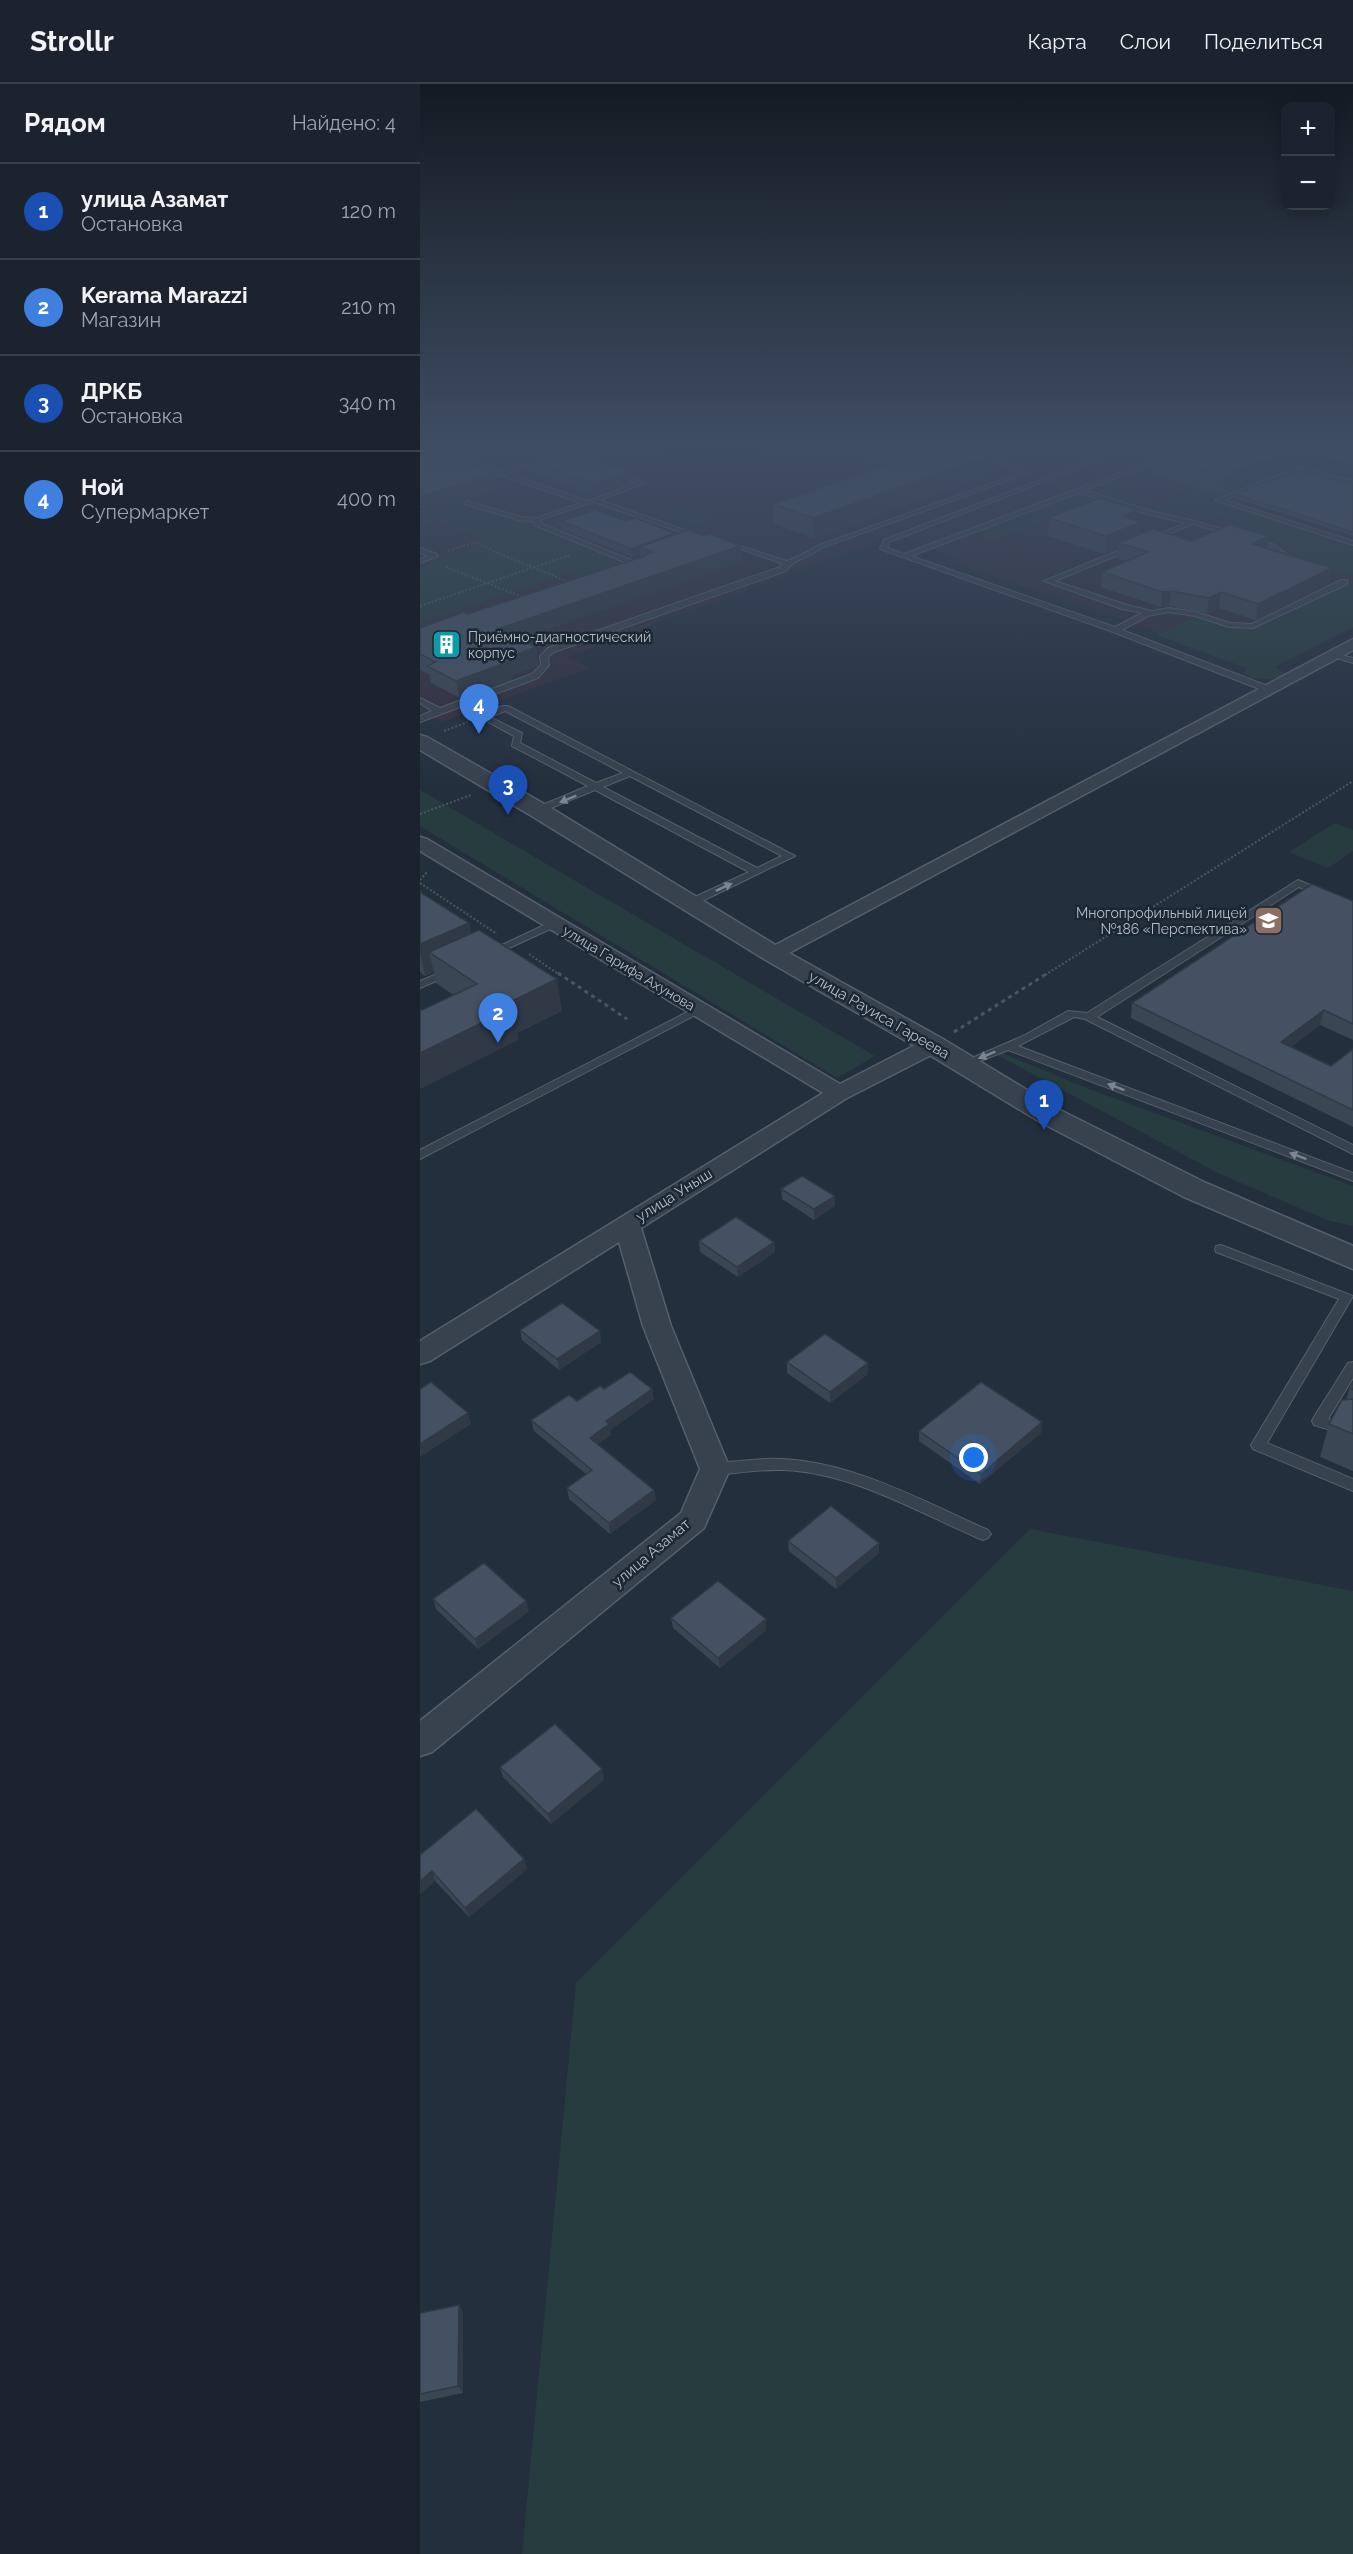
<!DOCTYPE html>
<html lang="ru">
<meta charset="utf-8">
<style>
:root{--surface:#1b232e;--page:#242b36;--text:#f1f3f6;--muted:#a0a4aa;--line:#39404a;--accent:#ea580c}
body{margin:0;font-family:Raleway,sans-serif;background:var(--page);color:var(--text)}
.controls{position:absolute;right:18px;top:18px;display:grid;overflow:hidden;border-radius:12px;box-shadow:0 3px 15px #0003}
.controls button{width:54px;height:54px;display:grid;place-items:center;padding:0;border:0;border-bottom:2px solid var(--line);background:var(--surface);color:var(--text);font:30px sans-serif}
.you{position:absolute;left:554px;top:1374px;width:21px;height:21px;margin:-15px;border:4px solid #fff;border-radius:50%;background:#1a73e8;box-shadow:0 0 0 9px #1a73e833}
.badge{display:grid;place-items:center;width:39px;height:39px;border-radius:50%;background:var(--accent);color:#fff;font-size:20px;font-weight:700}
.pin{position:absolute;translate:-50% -50px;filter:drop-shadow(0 2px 3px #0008)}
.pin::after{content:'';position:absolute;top:32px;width:21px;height:18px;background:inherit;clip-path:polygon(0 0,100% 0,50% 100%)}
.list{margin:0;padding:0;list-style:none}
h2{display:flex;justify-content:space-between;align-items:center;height:78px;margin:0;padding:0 24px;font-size:26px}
h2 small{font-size:20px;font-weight:400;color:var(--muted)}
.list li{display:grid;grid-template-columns:39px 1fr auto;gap:18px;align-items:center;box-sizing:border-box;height:96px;padding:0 24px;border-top:2px solid var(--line)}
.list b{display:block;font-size:22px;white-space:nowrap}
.list p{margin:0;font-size:20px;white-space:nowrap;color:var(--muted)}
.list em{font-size:20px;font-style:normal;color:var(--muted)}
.map{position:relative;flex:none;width:933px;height:2470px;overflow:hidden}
header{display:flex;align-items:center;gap:36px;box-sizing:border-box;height:84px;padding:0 30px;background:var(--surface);border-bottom:2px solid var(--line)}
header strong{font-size:28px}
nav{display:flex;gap:33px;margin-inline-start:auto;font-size:21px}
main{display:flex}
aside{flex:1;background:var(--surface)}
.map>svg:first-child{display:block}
</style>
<header>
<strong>Strollr</strong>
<nav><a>Карта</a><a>Слои</a><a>Поделиться</a></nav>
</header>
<main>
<aside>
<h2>Рядом<small>Найдено: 4</small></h2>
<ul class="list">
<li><span class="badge" style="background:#1a4fb4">1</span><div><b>улица Азамат</b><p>Остановка</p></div><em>120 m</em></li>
<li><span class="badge" style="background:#3f7fe0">2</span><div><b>Kerama Marazzi</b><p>Магазин</p></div><em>210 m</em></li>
<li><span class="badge" style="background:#1a4fb4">3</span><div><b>ДРКБ</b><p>Остановка</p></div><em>340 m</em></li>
<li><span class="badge" style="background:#3f7fe0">4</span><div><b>Ной</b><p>Супермаркет</p></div><em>400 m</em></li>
</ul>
</aside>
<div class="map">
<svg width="933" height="2470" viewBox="0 0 933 2470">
<rect width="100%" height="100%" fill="#242f3e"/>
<!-- medical -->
<g fill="#32303f">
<path d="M0 361H222L270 378 402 361H718L147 573 170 584 21 638 0 628Z"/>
<path d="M726 361H865L933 379V529L826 583 711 538 541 482 536 475 484 453Z"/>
</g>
<!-- green -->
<g fill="#263c3f">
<path d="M69 361H152L156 362 155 367 134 372 88 362 47 374 37 370Z"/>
<path d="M826 361H872L933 377V397L877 382 791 416 933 463V492L880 477 867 462 807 443 817 438 800 433 789 437 731 426 675 407 724 386 738 388 692 407 742 421 767 411 749 406 846 367Z"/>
<path d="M98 369 127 374 80 387 76 377Z"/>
<path d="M653 413H667L674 417 576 455H567L558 452 562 447Z"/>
<path d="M28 415C47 419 99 425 109 441L201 479 159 492 148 489 0 540V482L58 463 63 456 0 430Z"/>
<path d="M257 419 297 434 268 443 229 428Z"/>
<path d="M176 420 190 421 265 450 263 455C232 466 219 477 187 464L232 448 177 434 138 446 125 439Z"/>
<path d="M933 500V543L855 583 866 590C852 598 837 596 823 590L827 584 736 551 777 533 811 544H837L925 502Z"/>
<path d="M0 706 455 972 417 994 0 742Z"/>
<path d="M915 739 933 746V767L908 784 869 768Z"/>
<path d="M582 969 664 1003 933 1102V1142L907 1136 798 1089 577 971Z"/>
<path d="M610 1445 933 1507V2470H102L156 1899Z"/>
</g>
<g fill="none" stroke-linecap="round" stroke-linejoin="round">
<defs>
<g id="service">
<path d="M446 361H455L446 365 453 371 480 379 477 381 449 373 438 364Z"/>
<path d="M711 361H719L469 458 468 464 484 470 774 361H782L665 406 730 427 775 437 855 461 877 479V483H871L851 463 773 440 635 497 707 521 732 527 749 524 776 528 810 539 832 540 921 496H927V500L833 544 809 543 775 532 749 528 728 532 702 546 853 604V608H847L693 548 460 465 464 456ZM658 409 727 430 766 439 624 497 702 525 722 529 695 543 491 472Z"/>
<path d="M33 371 81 387 131 374V376L87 389 168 417 215 399 192 387 197 386 224 399 180 416 284 453 279 454 174 418 122 435 120 439 216 478 209 480 114 441V438L99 436 45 420 47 417 101 433 117 434 161 419 33 375 0 378V374Z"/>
<path d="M555 371 612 388 401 464C391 473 373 475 366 487L134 568 128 573 129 581 118 594 0 638V632L12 627 0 619V614L20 624 112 590 121 581 120 572 128 564 360 483 363 480 301 458V456L367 477 387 468 397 462 603 388 555 373Z"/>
<path d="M879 383 933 397V401L879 387 804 416 933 457V461L795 416Z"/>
<path d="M0 464 17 470 18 472 0 479V475L8 472 0 469Z"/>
<path d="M910 568 933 574V579L910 572Z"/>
<path d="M82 622H88L375 772 274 821H266V817L329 788 175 706 121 728H115V724L168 702 92 662 94 652 59 633ZM85 627 203 689 176 699 100 659 102 649 70 633ZM210 692 362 772 337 784 183 703Z"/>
<path d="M878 796 933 818V825L879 803 677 933 933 1061V1070L665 935 654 933 598 962 933 1089V1097L588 966 548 982 544 983 538 980 603 952 648 927 667 929Z"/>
<path d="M135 836 140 839 139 841 74 871 70 872 65 869Z"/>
<path d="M31 884 36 887 35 889 0 904V897Z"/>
<path d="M279 922 284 925 283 927 0 1075V1066Z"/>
<path d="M801 1161 933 1212 847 1359 933 1395V1407L833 1365 831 1361 919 1215 796 1168 795 1165 796 1162Z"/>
<path d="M933 1278V1294L908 1335 922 1339 924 1343 922 1347 917 1348 894 1341 892 1337 894 1333 928 1279Z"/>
<path d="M344 1375C423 1372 498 1415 568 1446L571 1450 568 1454 563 1456 558 1454C496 1427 432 1389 364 1386 341 1385 318 1389 295 1391L290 1389 288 1385 290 1381 295 1379Z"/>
</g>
<g id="minor">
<path d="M878 361H898L933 369V377L880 364Z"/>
<path d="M933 555V566L360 874 353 876 346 874 343 870 346 866Z"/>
<path d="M0 753 7 755 420 1000 505 956 513 954 521 956 524 961 521 966 427 1014 221 1144 251 1242 310 1385 284 1444 12 1668 0 1672V1637L261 1429 280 1385 223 1242 199 1158 10 1277 0 1280V1257L403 1009 0 767Z"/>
</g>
<path id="tertiary" d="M0 651 7 653 126 721 362 865 523 955 640 1026 786 1099 933 1162V1185L764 1113 620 1038 503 967 344 875 110 731 0 666Z"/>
</defs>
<!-- service casing -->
<use href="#service" stroke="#565f6c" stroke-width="2"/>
<!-- minor casing -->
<use href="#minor" stroke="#565f6c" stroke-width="3"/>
<!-- tertiary casing -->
<use href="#tertiary" stroke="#565f6c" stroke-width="3"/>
<!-- path-far1 -->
<g stroke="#44595c" stroke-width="2" stroke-dasharray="2 2" stroke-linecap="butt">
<path d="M28 467 57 458 73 467 151 499"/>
<path d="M26 483 105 514"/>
<path d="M0 522 150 471"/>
<path d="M24 647 48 638"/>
<path d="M0 730 51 711"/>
<path d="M0 796 7 788"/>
<path d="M0 799 77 850"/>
<path d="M109 870 140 891"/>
<path d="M625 891 933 697"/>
</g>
<!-- path -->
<g stroke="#44595c" stroke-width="3" stroke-dasharray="4 4" stroke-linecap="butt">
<path d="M138 889 207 935"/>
<path d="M534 948 628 889"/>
</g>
<!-- service -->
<use href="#service" fill="#38414e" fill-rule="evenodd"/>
<!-- minor -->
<use href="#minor" fill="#38414e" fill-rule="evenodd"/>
<!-- tertiary -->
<use href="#tertiary" fill="#38414e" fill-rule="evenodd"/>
</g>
<!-- wall -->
<g fill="#3b4654">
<path d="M866 368 863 387 802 411 734 390 736 372Z"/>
<path d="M112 378 209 388 210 399 174 411 113 389Z"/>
<path d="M574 389 394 454 354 440 353 420Z"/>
<path d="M933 401V452L815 414V410Z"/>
<path d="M717 426 716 436 721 438 719 451 771 457 849 452 847 465 912 484 909 499 836 536 799 524 787 529 749 522 741 523 681 503 682 488 707 477 697 474 698 464 685 470 628 452 629 434Z"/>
<path d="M141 437H205L255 449V450L283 452 320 462 321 478 99 555 116 563 118 581 92 591 93 595 40 614 11 599 9 590 0 586V544L48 530 221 474 220 470 212 473 142 445Z"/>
<path d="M0 808 49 839 51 849 142 927 97 949 98 956 16 899 14 888 5 892 0 888Z"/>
<path d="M933 817V956L900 941 871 963 911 982 933 965V1043L711 934 712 919Z"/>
<path d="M361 1105 415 1122 394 1136 362 1115Z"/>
<path d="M279 1157 354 1158 355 1168 318 1193 280 1168Z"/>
<path d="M100 1246 181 1258 139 1286 102 1256Z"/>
<path d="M367 1278 448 1279V1290L410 1319 367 1289Z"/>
<path d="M933 1298V1387L900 1373 909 1340 926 1315 930 1303Z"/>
<path d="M184 1305 234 1315 190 1346 191 1351 178 1360 234 1406 236 1416 190 1450 149 1415 147 1404 166 1390 114 1347 111 1336Z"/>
<path d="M622 1338 621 1349 560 1400 499 1357V1347Z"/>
<path d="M368 1457 459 1459V1469L416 1505 369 1467Z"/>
<path d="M13 1515 109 1527 58 1565 16 1525Z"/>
<path d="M251 1534 346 1546 300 1584 253 1544Z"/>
<path d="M80 1683 184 1696 131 1740 83 1693Z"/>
<path d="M0 1771 104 1775 107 1785 49 1833 15 1797Z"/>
<path d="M43 2228V2309L0 2318V2229Z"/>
</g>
<!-- shaded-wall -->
<g fill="#303945">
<path d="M0 361H42L0 372Z"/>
<path d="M866 368 863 387 802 411 805 391Z"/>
<path d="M574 370V389L394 454 393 434Z"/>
<path d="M209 388 210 399 174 411 173 400Z"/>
<path d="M75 390 78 405 7 427 10 439 0 442V412Z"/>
<path d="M717 426 716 440 721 438 719 456 698 459V464L685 470 686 452 702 432Z"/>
<path d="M255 449 256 457 219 463 220 470 212 473 211 465Z"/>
<path d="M849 452 847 467 832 460Z"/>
<path d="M320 462 321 478 80 562 78 545Z"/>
<path d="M912 484 909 499 836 536 838 520Z"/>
<path d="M751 507 749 522 741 523 742 508Z"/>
<path d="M801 508 799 524 787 529 789 514Z"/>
<path d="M116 563 118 581 92 591 93 595 40 614 36 597Z"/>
<path d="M49 839 55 870 9 868 14 888 5 892 0 868V860Z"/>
<path d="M137 895 142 927 97 949 98 956 0 1005V969L86 920Z"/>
<path d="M904 926 900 941 858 973 861 958Z"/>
<path d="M415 1112V1122L394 1136V1125Z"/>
<path d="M354 1158 355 1168 318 1193 317 1183Z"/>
<path d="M180 1247 181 1258 139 1286 137 1275Z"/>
<path d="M448 1279V1290L410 1319V1308Z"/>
<path d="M232 1305 234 1315 190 1346 191 1351 172 1364 170 1354 186 1337Z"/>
<path d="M48 1329 51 1340 0 1373V1360Z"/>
<path d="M622 1338 621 1349 560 1400 561 1390Z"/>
<path d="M234 1406 236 1416 190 1450 189 1439Z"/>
<path d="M459 1459V1469L416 1505V1494Z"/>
<path d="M106 1517 109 1527 58 1565 55 1555Z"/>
<path d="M346 1535V1546L300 1584 298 1574Z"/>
<path d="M182 1685 184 1696 131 1740 128 1730Z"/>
<path d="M104 1775 107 1785 49 1833 45 1824Z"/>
<path d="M12 1787 15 1797 0 1811V1797Z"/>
<path d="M39 2221 43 2228V2309L38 2302Z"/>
</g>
<!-- building -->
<g fill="#455162" stroke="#303945" stroke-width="1.5">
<path d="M526 361H544L574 370 393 434 353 420Z"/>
<path d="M765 361H840L866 368 805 391 736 372Z"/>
<path d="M0 364H7L75 390 0 412Z"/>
<path d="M151 366 209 388 173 400 112 378Z"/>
<path d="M877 387 933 401V448L815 410Z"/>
<path d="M680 414 717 426 702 432 721 438 686 452 629 434Z"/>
<path d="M0 420 7 423 0 425Z"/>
<path d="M176 426 205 437 216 434 255 449 211 465 141 437Z"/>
<path d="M809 441 849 452 832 460 912 484 838 520 801 508 789 514 751 507 742 508 682 488 728 468 698 459 733 445 771 457Z"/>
<path d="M268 446 283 452 290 450 320 462 78 545 116 563 85 575 90 577 36 597 7 582 16 578 0 570V544L44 528 48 530 225 472H223L233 468 219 463Z"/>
<path d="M892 800 933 817V940L904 926 861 958 911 982 933 965V1026L712 919Z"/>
<path d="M0 808 49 839 0 860Z"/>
<path d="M59 846 137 895 86 920 92 924 0 969V927L57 900 9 868Z"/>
<path d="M382 1092 415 1112 394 1125 361 1105Z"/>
<path d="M316 1133 354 1158 317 1183 279 1157Z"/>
<path d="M142 1219 180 1247 137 1275 100 1246Z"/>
<path d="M405 1250 448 1279 410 1308 367 1278Z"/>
<path d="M210 1288 232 1305 186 1337 189 1340 170 1354 234 1406 189 1439 147 1404 172 1386 111 1336 149 1311 157 1317 180 1302 184 1305Z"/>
<path d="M11 1298 48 1329 0 1360V1305Z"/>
<path d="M561 1298 622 1338 561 1390 499 1347Z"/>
<path d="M933 1298V1306L930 1303Z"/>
<path d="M933 1315V1350L909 1340 922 1316Z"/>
<path d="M411 1422 459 1459 416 1494 368 1457Z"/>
<path d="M64 1479 106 1517 55 1555 13 1515Z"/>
<path d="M298 1497 346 1535 298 1574 251 1534Z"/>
<path d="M135 1640 182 1685 128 1730 80 1683Z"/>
<path d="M56 1725 104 1775 45 1824 12 1787 0 1797V1771Z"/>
<path d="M39 2221 38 2302 0 2310V2229Z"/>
</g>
<!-- one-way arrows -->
<defs><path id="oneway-solid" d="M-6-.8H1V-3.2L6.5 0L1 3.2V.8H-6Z" transform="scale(1.5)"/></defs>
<g fill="#7c8592">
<use href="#oneway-solid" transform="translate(148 715) rotate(158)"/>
<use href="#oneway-solid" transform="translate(304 803) rotate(-25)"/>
<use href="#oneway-solid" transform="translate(567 971) rotate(158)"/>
<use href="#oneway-solid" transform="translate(696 1003) rotate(-159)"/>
<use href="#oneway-solid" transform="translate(878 1072) rotate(-159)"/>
</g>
<!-- sky -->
<linearGradient id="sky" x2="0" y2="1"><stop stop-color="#141a22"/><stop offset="0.51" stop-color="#3f4d63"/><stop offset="1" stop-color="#3f4d63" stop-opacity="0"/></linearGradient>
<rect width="933" height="706" fill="url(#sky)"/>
<!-- icons -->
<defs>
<symbol id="building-square" viewBox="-11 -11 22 22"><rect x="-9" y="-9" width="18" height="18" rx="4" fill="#0f9aa8" stroke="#1d2633"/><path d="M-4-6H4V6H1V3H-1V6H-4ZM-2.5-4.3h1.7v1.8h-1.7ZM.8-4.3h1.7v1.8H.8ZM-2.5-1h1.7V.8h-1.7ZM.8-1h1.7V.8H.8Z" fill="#fff"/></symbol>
<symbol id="school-square" viewBox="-11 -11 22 22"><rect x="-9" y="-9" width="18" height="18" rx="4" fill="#8d6e63" stroke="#1d2633"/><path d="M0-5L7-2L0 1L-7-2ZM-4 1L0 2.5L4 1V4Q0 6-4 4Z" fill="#fff"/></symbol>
</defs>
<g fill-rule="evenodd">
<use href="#building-square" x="10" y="544" width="33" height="33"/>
<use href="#school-square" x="832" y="820" width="33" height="33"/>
</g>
<g text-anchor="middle" stroke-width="5" stroke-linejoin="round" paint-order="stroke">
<!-- far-poi labels -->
<g font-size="14" fill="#b4bcc9" stroke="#1d2633" text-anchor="start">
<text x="48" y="558">Приёмно-диагностический<tspan x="48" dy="16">корпус</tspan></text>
<text x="827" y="834" text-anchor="end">Многопрофильный лицей<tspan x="827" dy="16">№186 «Перспектива»</tspan></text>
</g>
<!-- far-street labels -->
<g font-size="14" fill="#b4bcc9" stroke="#1d2633">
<text transform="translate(209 884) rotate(31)" y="5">улица Гарифа Ахунова</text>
</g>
<!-- street labels -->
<g font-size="15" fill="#b4bcc9" stroke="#1d2633">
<text transform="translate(459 931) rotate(30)" y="5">улица Рауиса Гареева</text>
<text transform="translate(254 1111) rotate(-32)" y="5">улица Уныш</text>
<text transform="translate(231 1469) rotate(-40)" y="5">улица Азамат</text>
</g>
</g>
</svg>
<div class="controls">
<button>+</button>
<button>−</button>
</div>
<div class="you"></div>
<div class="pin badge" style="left:624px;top:1046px;background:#1a4fb4">1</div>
<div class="pin badge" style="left:78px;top:959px;background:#3f7fe0">2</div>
<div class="pin badge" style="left:88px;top:731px;background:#1a4fb4">3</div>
<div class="pin badge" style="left:59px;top:650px;background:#3f7fe0">4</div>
</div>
</main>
